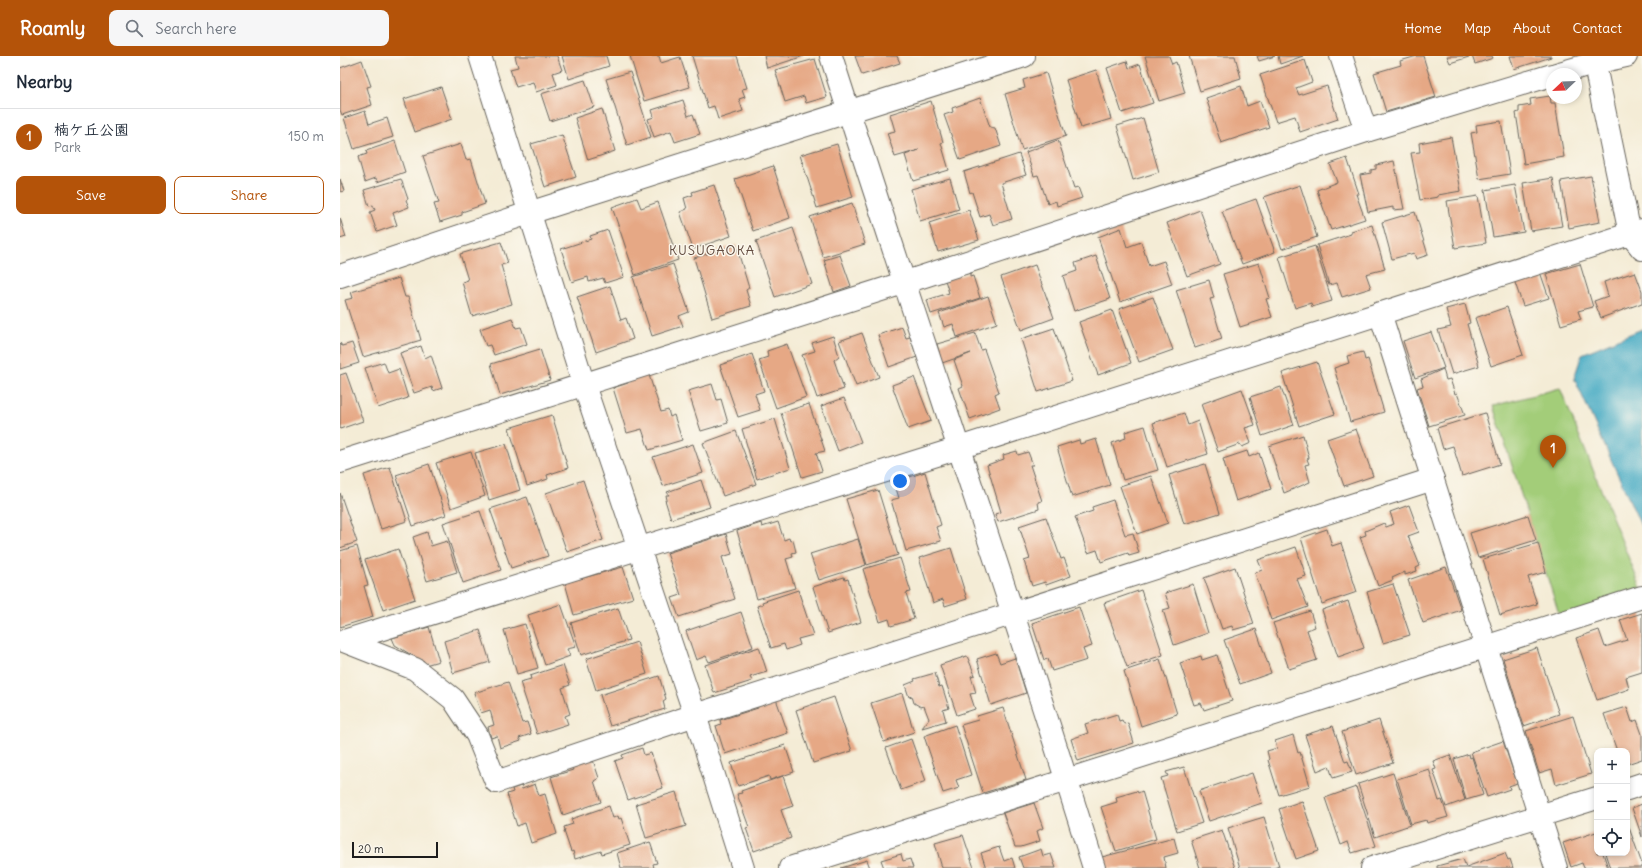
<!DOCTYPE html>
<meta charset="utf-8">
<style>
:root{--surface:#fff;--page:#f6f6f7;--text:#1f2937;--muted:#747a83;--line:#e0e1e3;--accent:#b45309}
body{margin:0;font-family:Delius,"Klee One",sans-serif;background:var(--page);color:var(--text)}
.controls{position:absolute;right:12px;bottom:12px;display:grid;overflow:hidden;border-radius:8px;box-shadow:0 2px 6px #0003}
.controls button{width:36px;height:36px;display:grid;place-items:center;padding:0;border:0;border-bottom:1px solid var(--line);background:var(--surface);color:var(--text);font:20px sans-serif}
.compass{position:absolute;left:1206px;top:12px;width:36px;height:36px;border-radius:50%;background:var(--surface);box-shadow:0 2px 6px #0003;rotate:247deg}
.scale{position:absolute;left:12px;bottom:10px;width:86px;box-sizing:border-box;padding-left:4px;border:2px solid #1c1c1c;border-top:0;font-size:11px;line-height:14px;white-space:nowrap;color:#1c1c1c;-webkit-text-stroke:3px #fbf7ec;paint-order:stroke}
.you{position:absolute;left:560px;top:425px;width:14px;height:14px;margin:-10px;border:3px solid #fff;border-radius:50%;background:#1a73e8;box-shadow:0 0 0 6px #1a73e833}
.badge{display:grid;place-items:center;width:26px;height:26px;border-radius:50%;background:var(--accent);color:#fff;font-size:13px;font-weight:700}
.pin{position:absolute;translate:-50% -33px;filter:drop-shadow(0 1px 2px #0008)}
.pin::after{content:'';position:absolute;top:21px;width:14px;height:12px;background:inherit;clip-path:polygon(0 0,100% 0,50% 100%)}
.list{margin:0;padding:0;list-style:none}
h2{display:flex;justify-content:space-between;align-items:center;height:52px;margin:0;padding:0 16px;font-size:17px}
h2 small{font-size:13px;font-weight:400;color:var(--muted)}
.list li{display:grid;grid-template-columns:26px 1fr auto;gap:12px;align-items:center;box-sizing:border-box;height:56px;padding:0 16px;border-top:1px solid var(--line)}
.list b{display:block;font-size:15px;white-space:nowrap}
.list p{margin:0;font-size:13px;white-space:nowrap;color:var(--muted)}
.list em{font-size:13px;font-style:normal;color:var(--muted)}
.actions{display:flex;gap:8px;padding:12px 16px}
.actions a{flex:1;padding:9px 0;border:1px solid var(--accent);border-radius:8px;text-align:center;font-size:14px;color:var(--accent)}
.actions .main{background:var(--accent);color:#fff}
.icon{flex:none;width:22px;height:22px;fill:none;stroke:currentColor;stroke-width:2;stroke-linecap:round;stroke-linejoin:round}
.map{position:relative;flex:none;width:1302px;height:812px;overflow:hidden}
header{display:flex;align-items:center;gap:24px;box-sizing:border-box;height:56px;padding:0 20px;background:var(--accent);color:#fff}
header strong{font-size:19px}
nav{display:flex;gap:22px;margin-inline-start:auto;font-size:14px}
.search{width:280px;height:36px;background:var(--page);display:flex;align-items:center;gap:10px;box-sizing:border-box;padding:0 14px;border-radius:8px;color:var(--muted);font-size:15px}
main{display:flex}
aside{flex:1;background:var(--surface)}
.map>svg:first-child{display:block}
</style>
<header>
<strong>Roamly</strong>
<div class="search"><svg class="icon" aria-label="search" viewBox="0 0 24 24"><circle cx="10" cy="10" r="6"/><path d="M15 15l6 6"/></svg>Search here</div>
<nav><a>Home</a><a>Map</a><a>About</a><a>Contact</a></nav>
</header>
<main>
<aside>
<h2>Nearby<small></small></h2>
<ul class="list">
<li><span class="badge">1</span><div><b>楠ケ丘公園</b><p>Park</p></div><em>150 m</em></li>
</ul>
<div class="actions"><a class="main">Save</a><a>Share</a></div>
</aside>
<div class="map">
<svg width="1302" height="812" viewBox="0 0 1302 812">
<rect width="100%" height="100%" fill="#fbf7ec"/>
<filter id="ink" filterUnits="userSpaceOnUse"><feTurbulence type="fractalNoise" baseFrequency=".025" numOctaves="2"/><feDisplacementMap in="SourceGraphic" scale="8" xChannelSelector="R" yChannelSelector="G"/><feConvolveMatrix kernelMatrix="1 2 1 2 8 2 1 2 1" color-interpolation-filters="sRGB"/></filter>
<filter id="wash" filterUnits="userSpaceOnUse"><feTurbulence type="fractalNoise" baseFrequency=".012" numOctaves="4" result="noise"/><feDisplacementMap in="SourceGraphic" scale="16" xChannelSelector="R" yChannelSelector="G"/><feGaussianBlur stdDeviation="0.9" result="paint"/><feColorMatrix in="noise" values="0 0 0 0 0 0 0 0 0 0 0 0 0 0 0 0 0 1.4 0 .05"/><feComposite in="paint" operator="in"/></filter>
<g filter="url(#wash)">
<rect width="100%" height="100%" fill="#f4ecd6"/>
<!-- green -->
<path fill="#a3cd79" stroke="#60744a" d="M1220 332 1302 535 1220 561 1153 350Z"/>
<!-- water -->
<path fill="#43a9c3" stroke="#306270" d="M1302 273V472L1234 322 1242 298Z"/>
<g id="blocks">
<!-- building -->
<g fill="#e6a885">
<path d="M175 0H217L222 14 213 17 217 29 196 36 193 26 176 31 170 13 178 11Z"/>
<path d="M222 0H266L269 10 229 23Z"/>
<path d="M290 0H319L321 7 340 1 350 31 304 45Z"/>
<path d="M352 0H397L407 32 402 33 405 41 399 43 403 55 378 63 374 50 368 52Z"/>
<path d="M424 0H464L427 12Z"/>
<path d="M515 0H557L560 7 522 19Z"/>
<path d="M805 0H829L832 8 836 6 845 37 819 45Z"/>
<path d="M849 0H895L901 22 860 35Z"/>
<path d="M917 0H935L919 5Z"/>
<path d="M938 0H963L940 8Z"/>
<path d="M1077 0H1083L1096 41 1046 56 1034 17 1061 9 1060 5Z"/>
<path d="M1107 0H1132L1110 7Z"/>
<path d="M1132 0H1152L1153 2 1135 8Z"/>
<path d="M1170 0H1211V1L1174 13Z"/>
<path d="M475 3 487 41 466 47 464 40 445 46 435 14Z"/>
<path d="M22 4 31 30 27 31 32 49 2 59 0 54V12Z"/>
<path d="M965 4 972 26 956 32 959 39 987 30 998 63 960 76 955 60 936 66 920 19Z"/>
<path d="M787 5 789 12 800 8 813 47 782 57 767 12Z"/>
<path d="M756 14 771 63 741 72 726 24Z"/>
<path d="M290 16 311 81 287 89 266 23Z"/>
<path d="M706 17 726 80 682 94 665 38 685 32 683 24Z"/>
<path d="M245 24 254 51 210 65 201 38Z"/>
<path d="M901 30 907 50 920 45 929 71 881 87 866 42Z"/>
<path d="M101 31 112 63 75 76 64 43Z"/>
<path d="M1210 40 1211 47H1215L1224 101 1184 108 1176 57 1179 56V51L1191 49 1190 43Z"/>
<path d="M640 42 650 71 655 72 661 90 620 104 604 59 613 56 612 52Z"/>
<path d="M343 44 348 60 353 58 360 78 335 86 331 75 314 81 308 63 314 61 312 54Z"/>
<path d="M591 45 603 86 601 87 609 114 573 125 565 99 579 94 555 101 547 77 555 75 550 58Z"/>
<path d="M262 53 275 95 248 104 235 62Z"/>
<path d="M25 55 29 68 47 62 53 81 14 93 4 62Z"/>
<path d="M803 62 819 116 793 124 777 70Z"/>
<path d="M1161 65 1170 118 1139 123 1131 77 1137 76 1136 69Z"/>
<path d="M222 79 236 121 205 131 191 88Z"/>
<path d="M1111 81 1121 135 1098 139V141L1080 144 1071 97 1080 96 1079 87Z"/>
<path d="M718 84 734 132 738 131 742 142 717 150 716 145 708 148 698 119 694 120 686 96Z"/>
<path d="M55 85 65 116 37 126 36 122 25 126 18 101 27 98 26 95Z"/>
<path d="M121 88 126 104 131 103 145 148 122 156V159L100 166 94 148 99 147 83 100Z"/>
<path d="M497 88 513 141 477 152 460 99Z"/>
<path d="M679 98 686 119 661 127 672 163 653 169 649 158 640 161 632 136 630 137 624 116Z"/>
<path d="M1007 102 1019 138H1016L1025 163 991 174 977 134 997 126 990 108Z"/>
<path d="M1054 105 1064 153 1053 154V151L1028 156 1020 119 1031 117V114L1036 113V109Z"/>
<path d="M433 110 450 162 413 175 395 123Z"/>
<path d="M1251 120 1260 166 1229 172 1221 125Z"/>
<path d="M610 122 619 153 580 165 571 133Z"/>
<path d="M1213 122 1222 170 1191 175 1183 127Z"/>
<path d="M0 123 4 135 0 136Z"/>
<path d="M61 123 68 143 66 144 69 151 53 157 57 169 37 176 30 156 35 154 33 149 29 150 24 134Z"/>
<path d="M374 129 391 180 353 193 340 156 347 153 344 142 353 139 352 136Z"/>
<path d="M960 129 977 181 942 193 924 141Z"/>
<path d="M1175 129 1184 176 1153 181 1145 134Z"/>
<path d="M1138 140 1146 187 1115 192 1107 145Z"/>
<path d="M297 142 301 152 318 146 338 204 295 219 272 151Z"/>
<path d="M916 143 935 196 902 208 882 155Z"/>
<path d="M512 147 525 188 483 201 470 161Z"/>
<path d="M629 154 639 184 598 196 589 167Z"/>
<path d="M860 154 880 208 847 220 827 167Z"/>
<path d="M1075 156 1088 199 1076 203 1074 197 1052 203 1042 166Z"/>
<path d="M0 162 6 181 0 183Z"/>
<path d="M1032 169 1045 213 1026 218 1031 232 1002 241 997 227 989 229 977 189 1011 178V175Z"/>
<path d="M453 172 472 228 435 241 416 185Z"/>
<path d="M781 172 787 191 801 186 809 210 824 205 832 228 780 246 758 181Z"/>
<path d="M268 174 284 221 265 227 263 222 249 226 248 221 232 226 221 193 251 183 250 180Z"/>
<path d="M161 186 168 207 161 209 172 248 132 260 122 226 128 224 120 198Z"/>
<path d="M396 189 409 232 406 234 411 250 372 262 354 202Z"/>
<path d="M975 190 992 245 972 251 971 247 955 252 939 201Z"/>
<path d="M500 199 511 230 494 236 484 204Z"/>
<path d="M756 200 770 243 734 255 723 220 737 215 735 207Z"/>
<path d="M919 207 930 242 926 243 932 261 900 271 883 218Z"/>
<path d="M333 208 349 256 339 260 343 270 312 280 293 221Z"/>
<path d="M1240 208 1253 251 1238 255 1241 263 1221 269 1206 218Z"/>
<path d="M695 209 714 262 681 274 661 221Z"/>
<path d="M1199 213 1209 242 1183 250 1173 221Z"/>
<path d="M1295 216 1302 235V247L1261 262 1254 245 1268 240 1264 226Z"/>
<path d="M630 217V221L633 220 640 242 591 258 587 244 609 237 605 224Z"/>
<path d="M59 222 65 241H68L81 284 23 301 5 244 13 242 11 236Z"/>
<path d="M869 224 874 242 870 243 882 283 855 292 836 234Z"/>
<path d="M270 230 281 264 286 262 293 283 256 296 237 241Z"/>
<path d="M648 240 657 267 617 281 613 268 604 271 599 257Z"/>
<path d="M813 241 833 294 799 306 779 253Z"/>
<path d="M1125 248 1130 267 1127 268 1139 310 1112 318 1098 274 1111 271 1106 253Z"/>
<path d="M1167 251 1183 299 1151 310 1135 262Z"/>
<path d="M772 254 791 307 758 319 739 266Z"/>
<path d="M172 262 176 272 181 271 187 288 154 299 150 289 146 290 140 273Z"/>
<path d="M562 271 566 282 570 281 577 301 549 311 538 279Z"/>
<path d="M714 272 732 325 698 336 681 283Z"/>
<path d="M1091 276 1104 312 1075 322 1063 285Z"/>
<path d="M522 277 539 321 516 330 499 285Z"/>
<path d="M635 277 641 294 644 293 659 336 655 338 660 352 630 363 619 332 623 330 614 304 631 297 602 307 597 288Z"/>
<path d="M493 280 499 300 494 304 504 333 477 342 462 299 475 295 472 287Z"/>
<path d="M0 287 2 290 12 287 19 307 0 313Z"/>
<path d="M447 288 466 341 436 352 419 304 428 301 427 295Z"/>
<path d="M81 290 85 302 91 299 102 332 93 335 92 331 74 337 60 297Z"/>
<path d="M200 293 210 324 160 339 151 308Z"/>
<path d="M1023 296 1025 304 1028 303 1044 356 1010 366 994 312 1009 307 1007 300Z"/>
<path d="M412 298 424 335 415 338 420 354 398 361 380 309Z"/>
<path d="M44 306 48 317 59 313 68 342 38 352 25 312Z"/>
<path d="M977 306 995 358 959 370 942 317Z"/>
<path d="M1103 313 1106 324 1110 323 1115 338 1117 337 1125 359 1089 370 1077 332 1083 330 1081 323Z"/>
<path d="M308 316 321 356 328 354 330 361 334 359 342 384 309 394 302 373 287 377 273 332 288 327 287 323Z"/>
<path d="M6 317 23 365 0 373V319Z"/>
<path d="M574 321 591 365 568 373 552 329Z"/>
<path d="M372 328 377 344 381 343 388 367 361 375 348 335Z"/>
<path d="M941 331 954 369 922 380 910 341Z"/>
<path d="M902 333 915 369 905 372 911 387 902 391 900 388 878 396 861 348Z"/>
<path d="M504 342 521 386 498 395 481 350Z"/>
<path d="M469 348 485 395 476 397 482 415 462 421 441 357Z"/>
<path d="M844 357 848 369 858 365 868 398 827 411 813 367Z"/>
<path d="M1145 357 1160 408 1122 420 1113 390 1103 393 1097 372Z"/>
<path d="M212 359 228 412 207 419 208 423 187 430 169 372Z"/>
<path d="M435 363 450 412 417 423 402 373Z"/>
<path d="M805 370 818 414 783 424 772 387 786 382 785 376Z"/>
<path d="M1016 373 1033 420 1004 430 987 383Z"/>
<path d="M396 375 416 428 383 440 363 387Z"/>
<path d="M963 379 969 402 967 403 969 408 965 409 970 426 944 437 929 390Z"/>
<path d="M756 383 770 429 732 441 717 391 739 384 740 388Z"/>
<path d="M166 388 180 434 149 444 135 397Z"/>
<path d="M353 388 363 417 323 430 313 401Z"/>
<path d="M677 395 678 399 688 396 693 409H690L702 445 698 446 699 453 658 466 655 458 661 456 647 409 664 403 663 399Z"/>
<path d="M907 395 909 401 919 397 931 433 896 445 883 403Z"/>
<path d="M131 396 145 440 111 452 96 407Z"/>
<path d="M89 408 106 459 73 470 56 419Z"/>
<path d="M865 408 880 457 844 468 829 419Z"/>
<path d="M50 411 67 465 41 473 24 419Z"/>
<path d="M585 416 601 469 596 471 601 485 566 495 551 444 559 442 554 426Z"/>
<path d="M811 420 828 467 797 478 780 430Z"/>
<path d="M243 424 263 484 227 496 206 437Z"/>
<path d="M361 424 370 451 331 463 325 444H327L326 439H329L327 436Z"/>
<path d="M538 434 558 499 527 509 506 443Z"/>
<path d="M0 437 17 486 0 492Z"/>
<path d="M187 441 208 500 171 512 150 453Z"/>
<path d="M773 444 785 479 793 477 799 497 789 500 788 497 761 506 757 494 748 497 735 461 753 455 752 451Z"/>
<path d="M1069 449 1079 476 1068 480 1080 510 1076 512 1077 515 1065 519V516L1052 522 1053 524 1038 530 1020 481 1026 479 1025 475 1044 467 1046 471 1054 468 1050 456Z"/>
<path d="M140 455 161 514 123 527 103 467Z"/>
<path d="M1188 459 1196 484 1138 502 1130 477Z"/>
<path d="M706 461 721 503 724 502 731 520 706 529 705 526 692 530 684 505 690 503 679 470Z"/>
<path d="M438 466 444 484 449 482 450 485 453 484 456 496 452 497 453 501 446 503 455 532 417 543 397 475 421 467 422 471Z"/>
<path d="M987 473 992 490 1001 487 1017 536 982 548 961 482Z"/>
<path d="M87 476 91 490 107 485 117 516 87 525 73 481Z"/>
<path d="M386 478 392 498 382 501 395 543 339 561 332 542 341 539 327 497Z"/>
<path d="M518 483 526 509 479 524 470 498Z"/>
<path d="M1198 487 1206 516 1188 521 1197 548 1160 559 1143 503Z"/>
<path d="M17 490 28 529 24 530 33 561 0 571V495Z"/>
<path d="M956 491 966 520 957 523 968 551 931 564 915 517 922 514 918 504Z"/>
<path d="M611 492 627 543 605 550 603 543 593 547 579 502Z"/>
<path d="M58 493 75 543 43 554 25 504Z"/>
<path d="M560 502 571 536 566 537 574 563 551 570 549 563 540 566 523 513Z"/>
<path d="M283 511 293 542 234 559 225 527Z"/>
<path d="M895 511 914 568 893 574 892 570 882 573 864 522Z"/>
<path d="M1106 511 1121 554 1083 567 1068 524Z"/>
<path d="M504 521 505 524 508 523 521 566 488 577 473 531Z"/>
<path d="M853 528 868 577 834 589 823 554 830 552 825 537Z"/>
<path d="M1053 528 1070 579 1043 587 1027 536Z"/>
<path d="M458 534 473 579 458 583 460 589 446 594 444 588 431 592 417 550 423 548 422 546Z"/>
<path d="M801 534 823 599 787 611 764 547Z"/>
<path d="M1008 545 1024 592 998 601 982 554Z"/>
<path d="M221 548 236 591 227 593 230 600 205 609 188 559Z"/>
<path d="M739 551 752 590 743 593 747 604 712 615 708 603 704 604 692 567Z"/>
<path d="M278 552 289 584 241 599 231 567Z"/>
<path d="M970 555 975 571 967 574 977 604 949 613 933 567Z"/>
<path d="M401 556 413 591 369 606 366 600 356 604 346 575Z"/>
<path d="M1302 557V616L1286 621 1289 633 1257 644 1236 582 1259 574 1265 591 1287 584 1280 564Z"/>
<path d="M185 568 198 612 177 618 164 574Z"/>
<path d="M89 571 99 605 85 609 83 604 76 606 73 600 55 589 52 582Z"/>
<path d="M916 573 931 617 900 628 884 584Z"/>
<path d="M140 574 150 606 113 617 104 585Z"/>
<path d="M297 586 307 618 256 634 246 603Z"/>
<path d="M419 591 427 616 410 621 412 625 374 637 365 609Z"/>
<path d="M1197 592 1219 658 1184 670 1163 603Z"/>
<path d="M656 597 660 607 675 602 686 637 651 649 637 603Z"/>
<path d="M877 599 892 645 864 654 861 647 854 649 840 607 861 600 862 604Z"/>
<path d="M627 600 635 619 631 620 636 637 630 638 635 653 617 659 600 609Z"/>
<path d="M820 603 837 658 801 670 784 615Z"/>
<path d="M223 609 230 629 222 632 230 658 225 660 228 668 197 678 180 626 191 623 190 620Z"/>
<path d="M595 617 599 631 602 630 609 652 603 654 606 665 582 672 589 663 584 650 581 651 574 647 572 640 569 641 565 629 575 625 574 623Z"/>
<path d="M319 620 326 643 323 645 325 653 270 670 260 639Z"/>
<path d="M168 626 182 667 187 666 191 678 179 682 181 685 160 692 157 680 151 682 148 671 154 669 150 654 141 657 134 637Z"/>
<path d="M562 637 574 676 544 686 531 647Z"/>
<path d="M494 641 512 695 473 707 456 654Z"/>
<path d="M436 643 448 677 385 698 376 670 381 668 380 664 418 652 417 649Z"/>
<path d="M1287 651 1292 666 1297 664 1302 678V703L1287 708V695H1277L1264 658Z"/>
<path d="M663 652 686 724 643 737 621 669 638 664 637 660Z"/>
<path d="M777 658 779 665 782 664 784 668 788 667 794 687 738 705 731 683 748 677 745 668Z"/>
<path d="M1233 660 1251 718 1216 729 1212 713 1199 717 1186 675Z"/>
<path d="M1039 664 1053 707 1016 719 1002 676Z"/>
<path d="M615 669 631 719 616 724 619 732 603 737 584 680Z"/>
<path d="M993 670 1005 706 1008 705 1012 716 993 722 989 710 977 715 965 679Z"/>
<path d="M953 679 958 697 960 696 970 730 939 739 928 704 929 703 927 695 937 692 935 685Z"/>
<path d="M571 683 586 725 561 734 546 692Z"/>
<path d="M1163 685 1177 727 1169 730 1170 733 1147 741 1131 696Z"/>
<path d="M445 689 454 716 430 724 429 720 398 730 391 707Z"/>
<path d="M302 692 304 699 311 697 323 732 288 744 275 705 283 702 282 699Z"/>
<path d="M1129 698 1130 702 1132 701 1143 739 1126 744 1114 703Z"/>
<path d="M1110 699 1125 744 1106 751 1093 714 1096 713 1093 705Z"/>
<path d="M252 701 259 722 254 725 261 746 223 759 211 721 233 714 231 709Z"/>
<path d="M844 711 862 767 837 775 821 722 828 720 826 716Z"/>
<path d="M1089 713 1099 745 1102 744 1108 761 1087 767 1086 764 1071 768 1057 723Z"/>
<path d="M912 717 922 747 869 765 859 735Z"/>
<path d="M1053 717 1070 769 1035 781 1018 728Z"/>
<path d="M443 720 453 750 441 754 451 782 414 795 406 772 409 771 397 738 402 737 401 735Z"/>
<path d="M195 728 199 740 205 738 217 778 191 787 185 767 177 770 167 738 173 736 172 733 181 730 182 733Z"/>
<path d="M1016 731 1036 790 1012 797 1008 786 1001 789 985 742Z"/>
<path d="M797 735 798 737 802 735 816 783 776 795 761 751 777 746 776 741Z"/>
<path d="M336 736 346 770 306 782 296 748Z"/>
<path d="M962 745 979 795 956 803 939 753Z"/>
<path d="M694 747 703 772 697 775 700 785 681 791H675L663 757Z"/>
<path d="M1302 748V781L1292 752Z"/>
<path d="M269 750 273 762 278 760 279 763 281 762 290 789 262 798 261 795 235 803 233 795 231 796 224 775 225 774 224 771 233 768 231 763Z"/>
<path d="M924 761 939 810 934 812H900L888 772Z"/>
<path d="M1287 766 1302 808V812H1270L1265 797H1287Z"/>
<path d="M882 774 895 812H860L851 784Z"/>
<path d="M1256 776 1257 797H1263L1268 812H1244L1242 807 1231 811 1223 787Z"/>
<path d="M623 779 634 812H602L595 787Z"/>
<path d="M834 782 838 797 824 801 826 812H765L762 801Z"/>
<path d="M310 786 317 807 313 808 314 812H281L277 797Z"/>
<path d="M659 791 664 805 672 802 675 812H646L641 797Z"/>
<path d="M701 793 703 800 711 798 716 812H683L679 801Z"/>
<path d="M1165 797 1168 804 1170 803 1173 812H1097V810L1123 803 1126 811Z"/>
<path d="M561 798 563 805 570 803 573 812H544L541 804Z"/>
<path d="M527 804 530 812H501Z"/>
</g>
</g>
</g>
<g filter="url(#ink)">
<use href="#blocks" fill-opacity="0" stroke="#68655d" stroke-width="1"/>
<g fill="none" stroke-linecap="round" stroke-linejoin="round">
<defs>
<g id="minor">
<path d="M140 0 244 329 355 659 403 812"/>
<path d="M491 0C577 271 670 540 754 812"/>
<path d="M1001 0 1026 75"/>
<path d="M1216 18 1254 7 1286 0"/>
<path d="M0 220 189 157 684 0"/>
<path d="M1040 257 1216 812"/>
<path d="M0 406 563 227 1026 75 1212 19"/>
<path d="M1093 423 355 659 156 726 137 679 113 643 75 613 4 585 619 392 1302 174"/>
<path d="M1287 733 1302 728"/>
<path d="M450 812 1302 541"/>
<path d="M1032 812 1257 742"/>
</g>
<path id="tertiary" d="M1253 0 1290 178 1302 193"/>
</defs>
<!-- minor casing -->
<use href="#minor" stroke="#68655d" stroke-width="24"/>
<!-- tertiary casing -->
<use href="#tertiary" stroke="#68655d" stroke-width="24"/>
<!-- minor -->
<use href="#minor" stroke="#fff" stroke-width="22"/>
<!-- tertiary -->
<use href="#tertiary" stroke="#fff" stroke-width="22"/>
</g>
</g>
<g text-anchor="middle" stroke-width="3" stroke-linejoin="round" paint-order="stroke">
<!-- neighbourhood labels -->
<g font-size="13" letter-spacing="1" fill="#634d41" stroke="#fbf7ec">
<text x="372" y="199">KUSUGAOKA</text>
</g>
</g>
</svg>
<div class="controls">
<button>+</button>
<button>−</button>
<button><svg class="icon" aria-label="locate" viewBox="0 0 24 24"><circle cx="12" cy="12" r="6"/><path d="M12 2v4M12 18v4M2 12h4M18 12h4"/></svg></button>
</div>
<svg class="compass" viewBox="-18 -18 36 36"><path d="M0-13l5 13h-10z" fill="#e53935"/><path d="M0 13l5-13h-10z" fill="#747a83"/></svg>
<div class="scale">20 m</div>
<div class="you"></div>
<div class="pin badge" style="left:1213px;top:412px">1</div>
</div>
</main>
